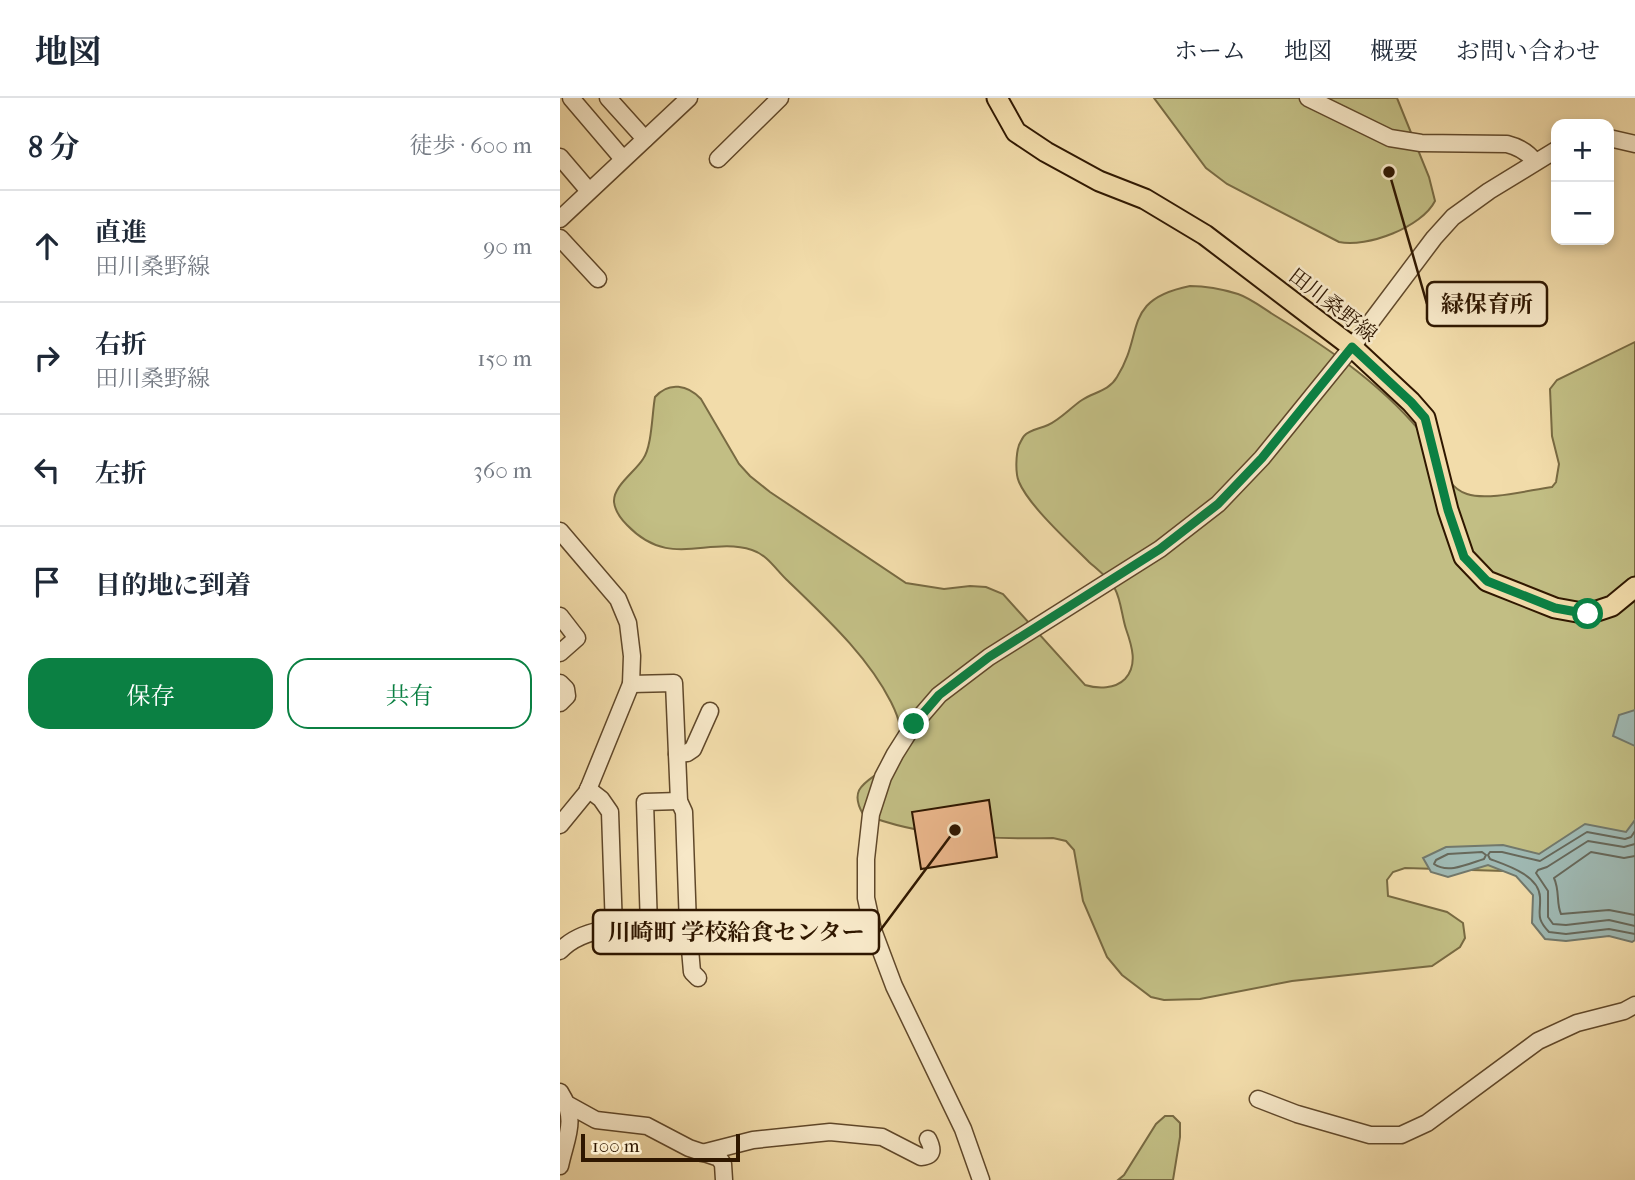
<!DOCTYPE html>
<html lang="ja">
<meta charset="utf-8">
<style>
:root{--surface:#fff;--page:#f2f2f3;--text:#1f2937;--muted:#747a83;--line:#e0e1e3;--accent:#0b8043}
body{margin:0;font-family:"IM FELL French Canon","Noto Serif JP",serif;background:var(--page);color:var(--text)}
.controls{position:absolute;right:21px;top:21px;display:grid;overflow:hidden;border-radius:14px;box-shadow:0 4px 10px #0003}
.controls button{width:63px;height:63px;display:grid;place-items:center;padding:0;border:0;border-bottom:2px solid var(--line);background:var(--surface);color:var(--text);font:35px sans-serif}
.scale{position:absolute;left:21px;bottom:18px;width:159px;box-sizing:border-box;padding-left:7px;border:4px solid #2f1700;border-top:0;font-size:19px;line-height:24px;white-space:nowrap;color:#2f1700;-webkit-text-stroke:5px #f7e8c8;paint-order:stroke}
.stop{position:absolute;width:21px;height:21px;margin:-16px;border:5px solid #0b8043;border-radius:50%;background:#fff}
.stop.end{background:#0b8043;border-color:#fff;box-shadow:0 2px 7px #0008}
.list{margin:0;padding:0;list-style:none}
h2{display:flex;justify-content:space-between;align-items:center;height:91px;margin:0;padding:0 28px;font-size:30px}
h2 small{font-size:23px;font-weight:400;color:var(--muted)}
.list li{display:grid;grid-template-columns:46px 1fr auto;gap:21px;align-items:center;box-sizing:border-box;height:112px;padding:0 28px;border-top:2px solid var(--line)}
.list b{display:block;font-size:26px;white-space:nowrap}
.list p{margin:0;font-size:23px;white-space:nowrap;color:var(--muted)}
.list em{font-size:23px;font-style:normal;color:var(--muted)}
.actions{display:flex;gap:14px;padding:21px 28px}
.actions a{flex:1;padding:16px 0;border:2px solid var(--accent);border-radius:21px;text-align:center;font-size:24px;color:var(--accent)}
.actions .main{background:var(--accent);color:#fff}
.icon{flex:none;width:38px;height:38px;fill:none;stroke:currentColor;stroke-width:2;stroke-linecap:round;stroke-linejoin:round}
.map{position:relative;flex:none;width:1075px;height:1082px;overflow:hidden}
header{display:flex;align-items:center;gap:42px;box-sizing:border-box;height:98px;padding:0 35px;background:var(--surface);border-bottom:2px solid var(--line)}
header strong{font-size:33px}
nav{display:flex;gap:38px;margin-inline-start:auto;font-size:24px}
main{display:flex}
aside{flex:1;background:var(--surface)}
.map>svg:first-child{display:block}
</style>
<header>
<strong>地図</strong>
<nav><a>ホーム</a><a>地図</a><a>概要</a><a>お問い合わせ</a></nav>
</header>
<main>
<aside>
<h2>8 分<small>徒歩 · 600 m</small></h2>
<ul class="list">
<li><svg class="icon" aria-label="ahead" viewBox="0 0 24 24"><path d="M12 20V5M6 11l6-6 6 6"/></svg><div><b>直進</b><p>田川桑野線</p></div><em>90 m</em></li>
<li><svg class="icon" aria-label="right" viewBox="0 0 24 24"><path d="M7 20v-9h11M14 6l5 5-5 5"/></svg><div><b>右折</b><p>田川桑野線</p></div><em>150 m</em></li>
<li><svg class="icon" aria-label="left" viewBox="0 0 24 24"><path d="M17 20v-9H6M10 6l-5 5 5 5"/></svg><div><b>左折</b></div><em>360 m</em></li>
<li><svg class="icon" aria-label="arrive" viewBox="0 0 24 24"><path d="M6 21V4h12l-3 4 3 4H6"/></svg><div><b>目的地に到着</b></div></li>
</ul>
<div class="actions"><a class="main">保存</a><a>共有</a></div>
</aside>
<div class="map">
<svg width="1075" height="1082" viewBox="0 0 1075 1082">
<rect width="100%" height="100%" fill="#f2dcaa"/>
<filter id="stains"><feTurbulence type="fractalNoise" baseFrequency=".00286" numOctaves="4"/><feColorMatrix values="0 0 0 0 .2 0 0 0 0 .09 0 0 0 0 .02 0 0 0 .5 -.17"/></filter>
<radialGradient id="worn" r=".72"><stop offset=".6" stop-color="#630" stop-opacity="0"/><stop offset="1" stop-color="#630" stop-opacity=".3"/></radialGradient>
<!-- green -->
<g fill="#c2be84" stroke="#786a42" stroke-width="2">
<path d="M594 0H837L869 79 875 103C862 129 807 150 779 144L667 86 646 70Z"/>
<path d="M630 188C647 188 662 191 678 196 690 200 703 210 714 217 770 251 827 290 867 342 880 359 884 389 907 396 928 403 969 392 992 389L996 384 999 366 992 338 990 291 997 282 1075 244V732L944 773 845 770 833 774 827 782 828 798 887 814 903 825 905 840 900 849 872 868 732 883 640 901 604 902 591 899 562 877 547 859 523 803 514 752 506 743 493 740C430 741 363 740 303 716 286 687 312 683 328 667 331 664 333 658 335 653 343 633 341 624 331 604 307 557 265 519 228 483 216 472 208 457 192 452 147 438 110 472 67 427 61 421 55 413 54 404 53 388 75 374 83 361 92 349 92 315 95 299 109 283 128 287 141 301L179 366 190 378 210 394 346 485 384 491 410 488 426 489 443 496 525 587C538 591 555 591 565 581 578 567 572 548 566 531 562 519 561 502 555 491 549 480 538 472 529 464 510 445 469 408 459 384 455 375 456 356 459 347 459 347 463 339 464 338 470 331 480 331 488 327 501 321 510 310 522 302 534 294 549 293 557 279 585 235 561 202 630 188Z"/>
<path d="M605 1018H613L620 1025V1039L613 1082H558L564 1077 596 1026Z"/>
</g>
<!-- water -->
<g fill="#9fb9b3" stroke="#72786b" stroke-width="2">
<path d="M1075 612V648L1053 638 1059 617Z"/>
<path d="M1075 722V842L1072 844 1049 838 1006 843 985 841 972 825 973 797 956 778 928 767 888 779 871 774 863 760 886 749 943 747 979 756 1025 726 1066 734Z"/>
</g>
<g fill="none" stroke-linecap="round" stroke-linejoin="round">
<!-- shore -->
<g stroke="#67685a" stroke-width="2">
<path d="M1075 733 1071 739 1065 741 1027 734 980 763 942 754H930L928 757 930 761C946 767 979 777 980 799 981 816 975 819 989 834L1006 836 1049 831 1075 836"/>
<path d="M1075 746 1064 749 1028 743 987 769 978 772 976 775 988 793V819L993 826 1006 827 1049 822 1075 828"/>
<path d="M922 754 926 757 924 761C908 766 888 776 874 766L876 762 888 756Z"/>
<path d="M1075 758 1064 760 1031 754 994 780C1000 793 996 805 1001 816L1049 812 1075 817"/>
</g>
</g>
<!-- building -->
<path fill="#eab68b" stroke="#2f1700" stroke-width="2" d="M429 702 437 759 361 771 352 714Z"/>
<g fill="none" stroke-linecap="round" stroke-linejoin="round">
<defs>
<g id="minor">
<path d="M11 0 63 61"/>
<path d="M48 0 85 41"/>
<path d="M748 0 830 40 861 45 947 46C959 49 968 54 975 64"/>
<path d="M1049 40 1075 46"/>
<path d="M0 59 29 93"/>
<path d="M158 61 220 0"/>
<path d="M0 121 129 0"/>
<path d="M0 140 38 181"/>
<path d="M0 433 58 501 68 525 72 558 71 586 27 694 0 727"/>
<path d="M0 518 17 540 0 555"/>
<path d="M0 585 6 591 7 598 0 605"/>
<path d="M117 656 127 655 133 651 150 613"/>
<path d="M28 691 41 701 50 714 54 831"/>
<path d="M128 828 132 874 138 880"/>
<path d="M89 829 85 704 119 703"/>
<path d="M0 853C28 822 90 829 128 828L124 714 119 703 114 585 71 586"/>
<path d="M0 994C18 1022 6 1039 0 1068"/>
<path d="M698 1001 737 1016 810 1037H841L867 1025 978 943 1017 925 1064 913 1075 907"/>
<path d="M7 1006 36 1022 87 1028 129 1050 159 1060 163 1066 164 1082"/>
<path d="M142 1055 193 1042 270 1034 322 1039 361 1059C374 1058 373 1051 368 1041"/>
<path d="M421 1082 403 1031 334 888 313 832 306 800V761L311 716 323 679 335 656 354 626 379 597 429 559 600 451 658 406 702 360 792 249 874 140 893 119 929 93 996 52"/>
</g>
<path id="major" d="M437 0 456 34 486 54 539 83 585 101 645 137 792 249 851 304 865 320 888 412 904 459 927 483 995 510 1028 516 1052 508 1075 489"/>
</defs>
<!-- minor casing -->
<use href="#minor" stroke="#60482a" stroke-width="19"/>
<!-- major casing -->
<use href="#major" stroke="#2f1700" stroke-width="23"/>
<!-- minor -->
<use href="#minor" stroke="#f7e8c8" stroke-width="16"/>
<!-- major -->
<use href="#major" stroke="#f2dcaa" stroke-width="19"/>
</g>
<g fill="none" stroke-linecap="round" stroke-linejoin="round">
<!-- route -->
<path stroke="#0b8043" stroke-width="9" d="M354 626 379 597 429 559 600 451 658 406 702 360 792 249 851 304 865 320 888 412 904 459 927 483 995 510 1028 516"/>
</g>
<g text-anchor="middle" stroke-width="5" stroke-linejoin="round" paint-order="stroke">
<!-- street labels -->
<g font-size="21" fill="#2f1700" stroke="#f7e8c8">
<text transform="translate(773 207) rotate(38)" y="7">田川桑野線</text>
</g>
</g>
<!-- callouts -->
<path fill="none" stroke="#2f1700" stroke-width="2.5" d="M829 74L867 206M395 732L319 834"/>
<g fill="#2f1700" stroke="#f7e8c8" stroke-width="2.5">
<circle cx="829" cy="74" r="7"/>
<circle cx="395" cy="732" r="7"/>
</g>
<g fill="#f7e8c8" stroke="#2f1700" stroke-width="2.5">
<rect x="867" y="184" width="120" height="44" rx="7"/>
<rect x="33" y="812" width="286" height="44" rx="7"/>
</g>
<g font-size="23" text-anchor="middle" font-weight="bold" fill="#2f1700">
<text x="927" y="214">緑保育所</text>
<text x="176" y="842">川崎町 学校給食センター</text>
</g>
<rect width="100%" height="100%" filter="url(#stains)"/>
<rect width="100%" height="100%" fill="url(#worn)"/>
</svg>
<div class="controls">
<button>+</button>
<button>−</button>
</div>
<div class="scale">100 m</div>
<div class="stop" style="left:1028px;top:516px"></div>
<div class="stop end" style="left:354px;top:626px"></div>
</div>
</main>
